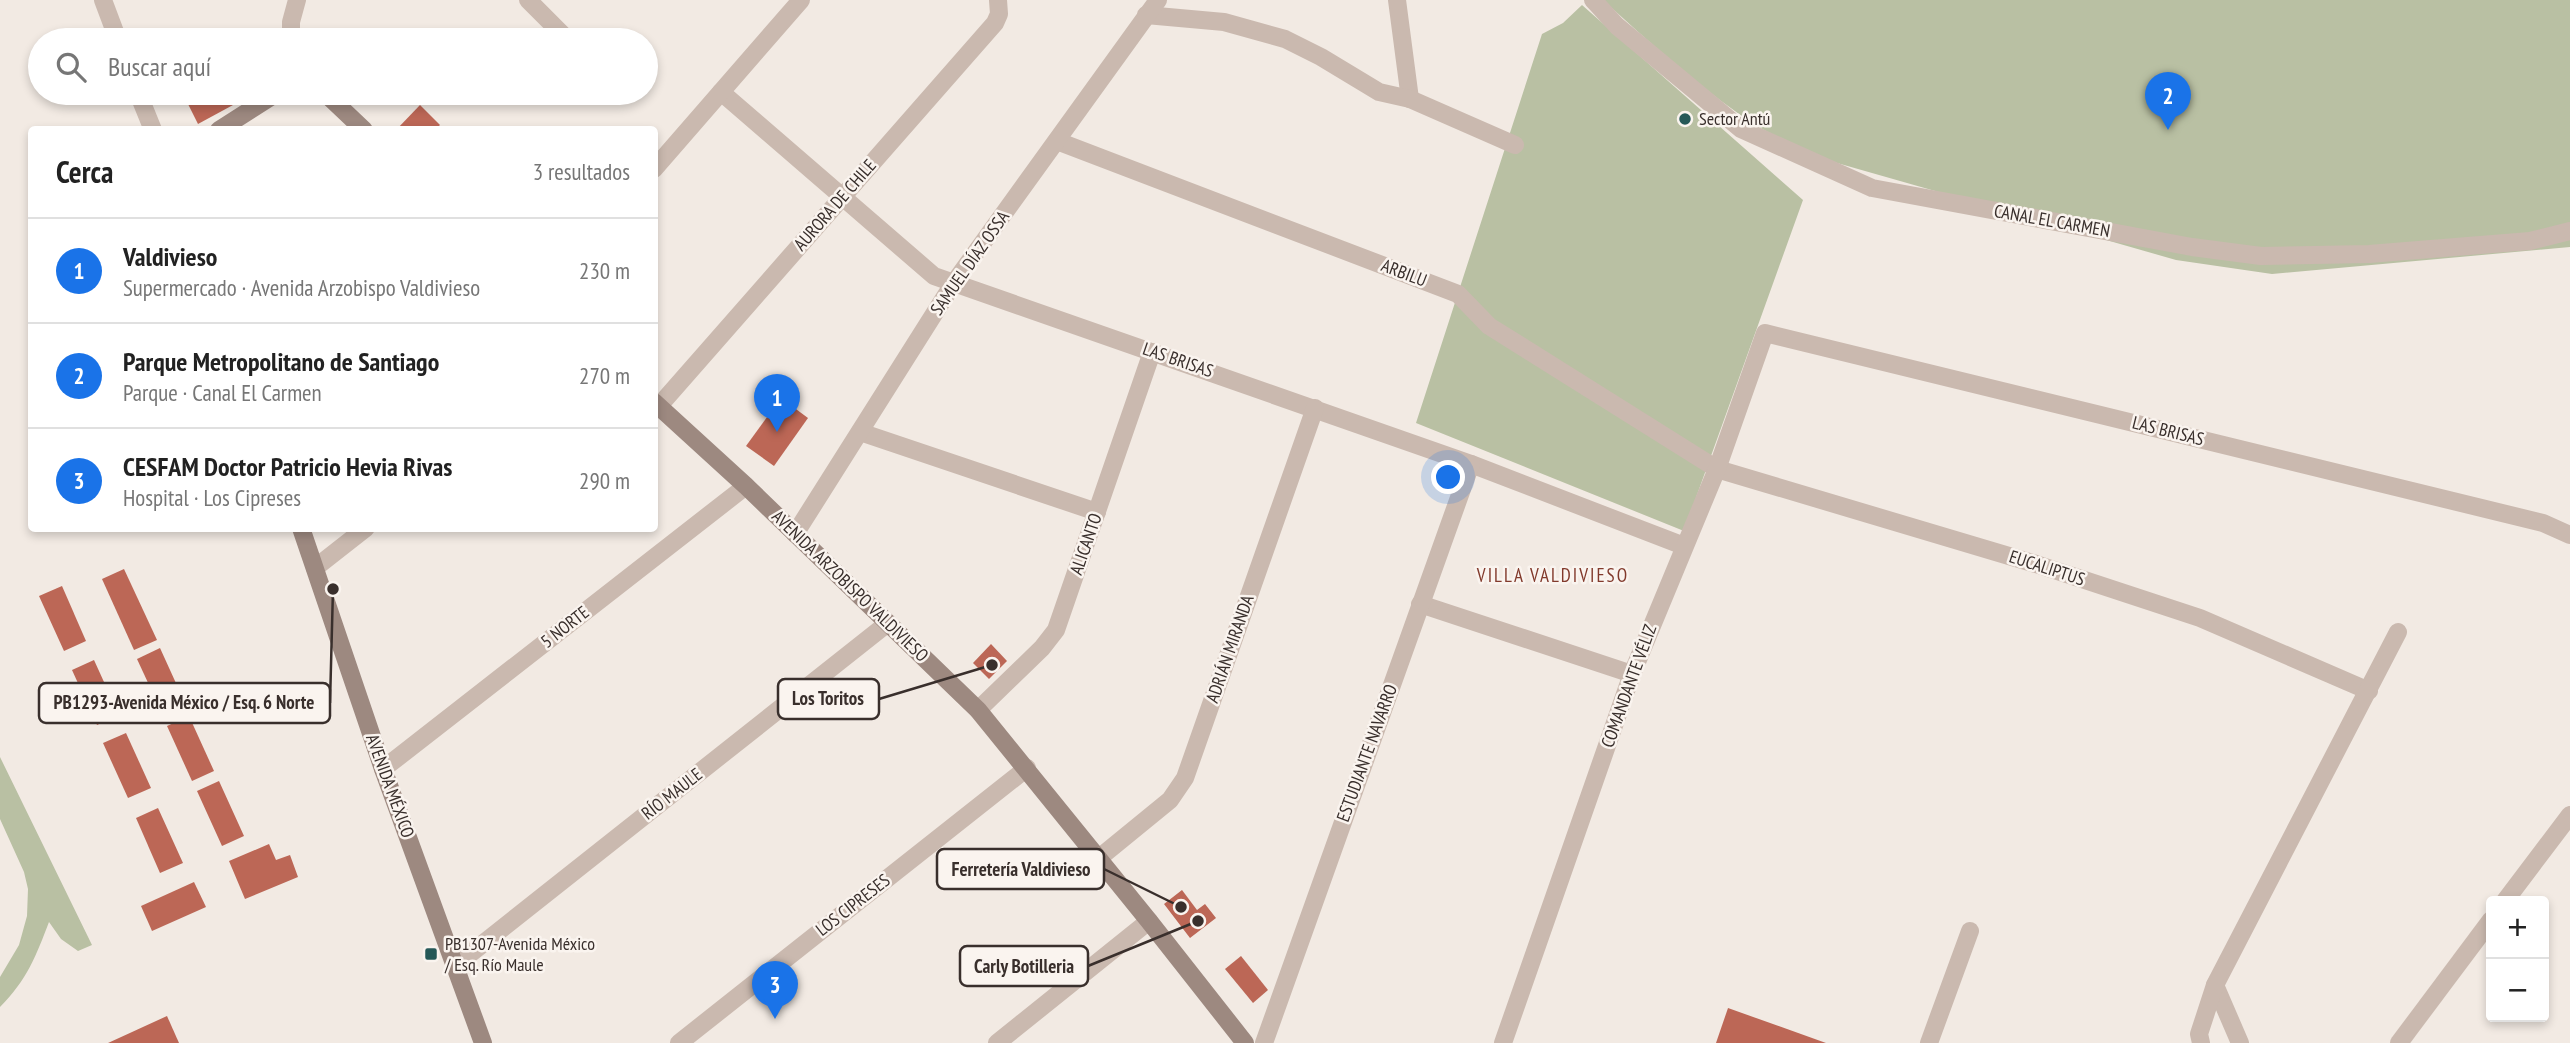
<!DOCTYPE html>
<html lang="es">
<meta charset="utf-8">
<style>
:root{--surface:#fff;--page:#f6f6f6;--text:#222;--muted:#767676;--line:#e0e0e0;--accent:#1a73e8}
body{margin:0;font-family:"PT Sans Narrow",sans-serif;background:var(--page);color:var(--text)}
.controls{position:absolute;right:21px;bottom:21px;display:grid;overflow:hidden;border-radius:7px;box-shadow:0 4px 10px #0003}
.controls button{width:63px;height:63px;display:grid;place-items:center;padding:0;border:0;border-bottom:2px solid var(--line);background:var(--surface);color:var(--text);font:35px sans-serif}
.you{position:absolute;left:1449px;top:478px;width:24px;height:24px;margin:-18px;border:5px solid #fff;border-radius:50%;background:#1a73e8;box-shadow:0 0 0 10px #1a73e833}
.badge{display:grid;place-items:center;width:46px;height:46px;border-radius:50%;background:var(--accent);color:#fff;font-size:23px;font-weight:700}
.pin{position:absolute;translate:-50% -58px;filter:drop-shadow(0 2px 4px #0008)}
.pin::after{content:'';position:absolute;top:37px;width:24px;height:21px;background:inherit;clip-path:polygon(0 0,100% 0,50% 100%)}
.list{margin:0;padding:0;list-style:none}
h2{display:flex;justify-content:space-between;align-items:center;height:91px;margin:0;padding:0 28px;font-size:30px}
h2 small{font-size:23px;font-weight:400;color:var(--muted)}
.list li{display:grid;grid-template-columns:46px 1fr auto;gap:21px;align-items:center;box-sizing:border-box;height:105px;padding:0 28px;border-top:2px solid var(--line)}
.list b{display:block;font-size:26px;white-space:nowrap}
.list p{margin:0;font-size:23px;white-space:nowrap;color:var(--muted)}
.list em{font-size:23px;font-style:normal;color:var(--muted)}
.icon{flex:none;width:38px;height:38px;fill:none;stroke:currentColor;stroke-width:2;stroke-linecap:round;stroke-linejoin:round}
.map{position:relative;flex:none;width:2570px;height:1043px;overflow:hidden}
.search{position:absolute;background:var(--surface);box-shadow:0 4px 10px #0003;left:28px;top:28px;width:630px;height:77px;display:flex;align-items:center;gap:18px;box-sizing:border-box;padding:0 24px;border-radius:38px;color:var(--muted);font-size:26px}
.panel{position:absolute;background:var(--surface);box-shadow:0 4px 10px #0003;left:28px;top:126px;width:630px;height:406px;border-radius:7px}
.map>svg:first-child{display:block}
</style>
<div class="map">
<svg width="2570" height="1043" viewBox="0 0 2570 1043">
<rect width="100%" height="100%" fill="#f2eae3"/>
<!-- green -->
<g fill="#b9c0a3">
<path d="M1603 0H2570V247L2272 274 2176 260 1830 161C1799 148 1767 134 1739 114 1691 80 1647 40 1603 0Z"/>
<path d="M1582 5 1803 200 1684 531 1416 423 1542 34 1563 23Z"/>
<path d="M0 757 92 945 78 951 61 939 49 922C36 956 27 980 0 1007V977L19 945 27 916 28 889 24 872 0 819Z"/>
</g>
<!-- building -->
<g fill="#bc6756">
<path d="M194 93H226L233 105 198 124 185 98Z"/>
<path d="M420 105 440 125 435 130H396Z"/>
<path d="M781 398 808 418 774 466 746 446Z"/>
<path d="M124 569 157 640 134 650 102 579Z"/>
<path d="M62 586 86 641 64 651 39 596Z"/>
<path d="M991 644 1007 661 989 679 973 663Z"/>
<path d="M160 648 185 703 162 713 137 659Z"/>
<path d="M94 660 119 715 97 725 72 670Z"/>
<path d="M189 716 214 771 192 781 167 726Z"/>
<path d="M126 733 151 788 128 798 103 743Z"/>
<path d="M219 781 244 836 222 846 197 791Z"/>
<path d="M158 808 183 863 160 873 136 818Z"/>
<path d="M269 844 276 860 290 855 298 877 245 899 229 861Z"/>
<path d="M194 882 206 907 152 931 141 906Z"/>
<path d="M1182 890 1197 910 1205 904 1216 918 1190 938 1164 904Z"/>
<path d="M1241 956 1268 990 1253 1003 1225 969Z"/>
<path d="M1728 1008 1826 1043H1716Z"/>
<path d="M167 1016 179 1043H108Z"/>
</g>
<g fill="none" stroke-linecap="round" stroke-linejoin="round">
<!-- street -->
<g stroke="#cab9af" stroke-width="18">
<path d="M103 0 118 40"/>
<path d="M528 0 568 40"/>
<path d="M1397 0 1410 99"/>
<path d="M1593 0 1617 26 1741 129 1872 188 2192 247 2261 256 2369 254 2530 241 2570 231"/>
<path d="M1146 15 1224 22 1285 39 1321 57 1379 92 1410 99 1515 145"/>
<path d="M291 40V22L297 0"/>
<path d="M721 92 934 276 1471 464 1684 546"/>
<path d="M138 93 153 130"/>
<path d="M1057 141 1458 294 1489 326 1717 469 2036 564 2200 618 2369 691"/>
<path d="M654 169 801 0"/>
<path d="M659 406 995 23 999 14 998 0"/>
<path d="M860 432 1097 512"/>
<path d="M795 534 953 284 1158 0"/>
<path d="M315 568 366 528"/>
<path d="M1420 604 1632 674"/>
<path d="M978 710 1042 648 1056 630 1152 352"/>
<path d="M383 769 746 486"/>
<path d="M1099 858 1170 800 1185 778 1315 408"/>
<path d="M2505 901 2570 815"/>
<path d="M456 965 888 623"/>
<path d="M2215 985 2240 1043"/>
<path d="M679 1043 1027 768"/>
<path d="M997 1043 1149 921"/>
<path d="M1264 1043 1471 464"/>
<path d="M1503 1043 1632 674 1717 469 1765 333 2543 523 2570 535"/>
<path d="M1929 1043 1970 931"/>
<path d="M2201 1043 2199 1034 2215 985 2398 632"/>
<path d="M2399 1043 2491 920"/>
</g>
<!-- secondary -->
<g stroke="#9d8980" stroke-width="18">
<path d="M325 93 364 130"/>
<path d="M219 130 277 93"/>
<path d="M654 402 746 486 978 710 1149 921 1245 1043"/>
<path d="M301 528 383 769 483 1043"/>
</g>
</g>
<!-- markers -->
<g fill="#255857" stroke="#faf4ef" stroke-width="2.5">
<circle cx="1685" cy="119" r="7"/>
<rect x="424" y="947" width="14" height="14" rx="3.5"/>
</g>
<g text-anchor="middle" stroke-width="5" stroke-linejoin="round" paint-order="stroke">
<!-- poi labels -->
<g font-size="18" fill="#392f2c" stroke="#faf4ef" text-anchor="start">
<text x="1699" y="125">Sector Antú</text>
<text x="445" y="950">PB1307-Avenida México<tspan x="445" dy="21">/ Esq. Río Maule</tspan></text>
</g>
<!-- street labels -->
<g font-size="18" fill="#392f2c" stroke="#faf4ef">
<text transform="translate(835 205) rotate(-49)" y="6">AURORA DE CHILE</text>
<text transform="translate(2052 221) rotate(10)" y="6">CANAL EL CARMEN</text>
<text transform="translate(970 263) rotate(-55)" y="6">SAMUEL DÍAZ OSSA</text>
<text transform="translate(1404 273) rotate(21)" y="6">ARBILU</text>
<text transform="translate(1178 360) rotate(19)" y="6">LAS BRISAS</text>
<text transform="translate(2168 431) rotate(14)" y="6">LAS BRISAS</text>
<text transform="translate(1086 544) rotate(-71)" y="6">ALICANTO</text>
<text transform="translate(2047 568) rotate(18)" y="6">EUCALIPTUS</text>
<text transform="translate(850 586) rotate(44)" y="6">AVENIDA ARZOBISPO VALDIVIESO</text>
<text transform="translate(565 627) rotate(-38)" y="6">5 NORTE</text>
<text transform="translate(1230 649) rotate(-71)" y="6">ADRIÁN MIRANDA</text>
<text transform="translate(1629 686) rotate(-70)" y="6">COMANDANTE VÉLIZ</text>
<text transform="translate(1367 753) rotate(-70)" y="6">ESTUDIANTE NAVARRO</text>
<text transform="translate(390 786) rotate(70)" y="6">AVENIDA MÉXICO</text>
<text transform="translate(672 794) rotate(-38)" y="6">RÍO MAULE</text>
<text transform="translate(853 905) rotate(-38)" y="6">LOS CIPRESES</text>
</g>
<!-- neighbourhood labels -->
<g font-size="19" letter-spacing="2" fill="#823a2c" stroke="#faf4ef">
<text x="1553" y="582">VILLA VALDIVIESO</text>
</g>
</g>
<!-- callouts -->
<path fill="none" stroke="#392f2c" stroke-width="2.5" d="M992 665L879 699M333 589L330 703M1181 907L1104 869M1198 921L1088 966"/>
<g fill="#392f2c" stroke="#faf4ef" stroke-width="2.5">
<circle cx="992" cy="665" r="7"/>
<circle cx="333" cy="589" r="7"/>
<circle cx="1181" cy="907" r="7"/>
<circle cx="1198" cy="921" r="7"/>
</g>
<g fill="#faf4ef" stroke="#392f2c" stroke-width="2.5">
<rect x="778" y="679" width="101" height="40" rx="7"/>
<rect x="39" y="683" width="291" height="40" rx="7"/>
<rect x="937" y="849" width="167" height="40" rx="7"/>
<rect x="960" y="946" width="128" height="40" rx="7"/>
</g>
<g font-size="19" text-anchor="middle" font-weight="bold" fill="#392f2c">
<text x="828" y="705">Los Toritos</text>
<text x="184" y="709">PB1293-Avenida México / Esq. 6 Norte</text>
<text x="1021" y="876">Ferretería Valdivieso</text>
<text x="1024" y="973">Carly Botilleria</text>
</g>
</svg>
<div class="controls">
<button>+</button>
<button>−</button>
</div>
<div class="you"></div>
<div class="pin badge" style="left:777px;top:432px">1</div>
<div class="pin badge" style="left:2168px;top:130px">2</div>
<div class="pin badge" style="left:775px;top:1019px">3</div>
<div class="search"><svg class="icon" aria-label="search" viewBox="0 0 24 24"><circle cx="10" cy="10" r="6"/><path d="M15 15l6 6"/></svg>Buscar aquí</div>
<section class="panel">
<h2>Cerca<small>3 resultados</small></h2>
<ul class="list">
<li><span class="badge">1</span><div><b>Valdivieso</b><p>Supermercado · Avenida Arzobispo Valdivieso</p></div><em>230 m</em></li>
<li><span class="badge">2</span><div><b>Parque Metropolitano de Santiago</b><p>Parque · Canal El Carmen</p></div><em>270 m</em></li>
<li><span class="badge">3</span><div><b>CESFAM Doctor Patricio Hevia Rivas</b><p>Hospital · Los Cipreses</p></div><em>290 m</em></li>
</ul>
</section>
</div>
